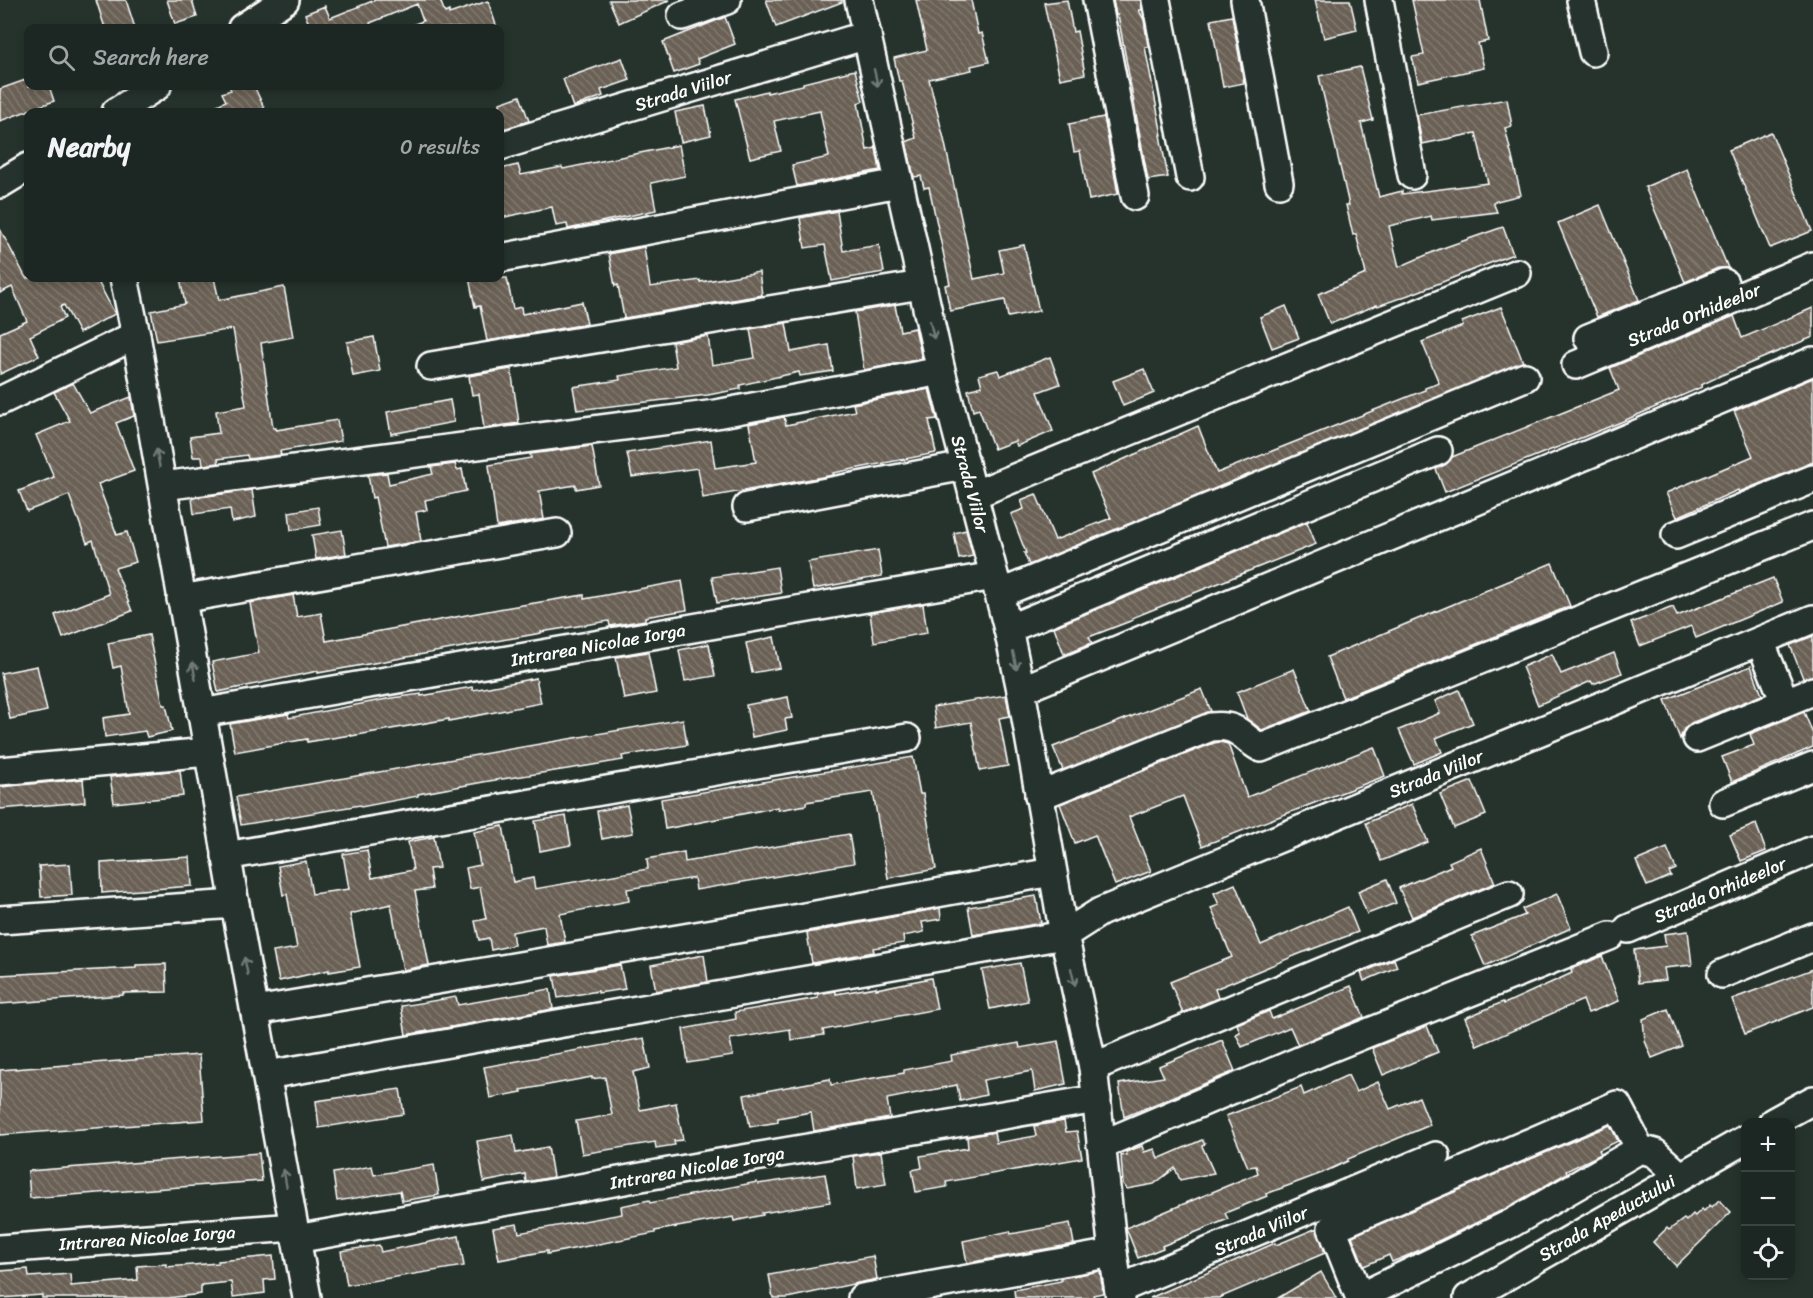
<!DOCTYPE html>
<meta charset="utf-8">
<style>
:root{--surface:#1c2622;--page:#252e2a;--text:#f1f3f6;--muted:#a0a5a5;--line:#3a4340}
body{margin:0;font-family:Sriracha,sans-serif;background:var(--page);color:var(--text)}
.controls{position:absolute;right:18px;bottom:18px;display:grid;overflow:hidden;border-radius:12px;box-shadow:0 3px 9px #0003}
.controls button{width:54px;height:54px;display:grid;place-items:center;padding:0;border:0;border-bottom:2px solid var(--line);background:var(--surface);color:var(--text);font:30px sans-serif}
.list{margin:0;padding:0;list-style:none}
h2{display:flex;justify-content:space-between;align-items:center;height:78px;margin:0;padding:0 24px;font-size:26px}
h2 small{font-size:20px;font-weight:400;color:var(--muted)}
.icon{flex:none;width:33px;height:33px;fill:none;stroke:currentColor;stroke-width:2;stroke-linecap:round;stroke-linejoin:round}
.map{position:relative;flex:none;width:1813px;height:1298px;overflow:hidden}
.search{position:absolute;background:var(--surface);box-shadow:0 3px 9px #0003;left:24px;top:24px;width:480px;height:66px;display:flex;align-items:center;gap:15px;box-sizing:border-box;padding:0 21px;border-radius:12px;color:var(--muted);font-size:22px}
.panel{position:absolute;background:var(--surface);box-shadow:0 3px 9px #0003;left:24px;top:108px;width:480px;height:174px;border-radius:12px}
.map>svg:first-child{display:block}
</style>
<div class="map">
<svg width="1813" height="1298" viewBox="0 0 1813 1298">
<defs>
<pattern id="building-back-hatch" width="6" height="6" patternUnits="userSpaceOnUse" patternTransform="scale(1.5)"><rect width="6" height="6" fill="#6a6154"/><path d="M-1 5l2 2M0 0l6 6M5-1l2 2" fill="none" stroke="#80796e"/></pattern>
</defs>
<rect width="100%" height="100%" fill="#26332d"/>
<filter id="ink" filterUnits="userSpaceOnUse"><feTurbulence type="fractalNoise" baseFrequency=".0167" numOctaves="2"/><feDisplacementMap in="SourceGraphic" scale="12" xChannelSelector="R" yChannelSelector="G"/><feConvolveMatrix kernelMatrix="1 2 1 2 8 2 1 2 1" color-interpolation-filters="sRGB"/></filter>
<g filter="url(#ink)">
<!-- building -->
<g fill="url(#building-back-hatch)" stroke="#fff" stroke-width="1.5">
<path d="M96 0H126L135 28H105Z"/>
<path d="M167 0H192L197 17 175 24Z"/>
<path d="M375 0H440L445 13 449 11V14L488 1 497 28H407L406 27 423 21 417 4 370 23 372 28H307L310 27 305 14 325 6 330 18Z"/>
<path d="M609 0H670L619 23Z"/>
<path d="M766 0H842V2L776 27Z"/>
<path d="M916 0H971L978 34 982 33 989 62 971 66 972 70 929 79 944 139 974 279 1004 273 999 250 1024 245 1039 311 1008 317 1005 300 950 311 945 285 950 284 929 187 924 188 921 176 914 177 906 142 916 138 902 81H899L894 58 927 50Z"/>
<path d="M1067 0 1073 32 1077 31 1085 74 1060 79 1044 3Z"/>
<path d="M1113 0H1141L1142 10H1139L1144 20 1148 47H1145L1162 135H1160L1168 177 1148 180 1118 15H1116Z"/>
<path d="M1315 0H1350L1357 30 1324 38Z"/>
<path d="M1412 0H1480L1488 41 1478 43 1484 68 1418 82 1412 57 1424 55Z"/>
<path d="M1232 16 1244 83 1223 87 1211 20Z"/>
<path d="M725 17 735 44 697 59 699 64 674 73 663 42Z"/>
<path d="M622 58 630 80 601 90 603 96 573 107 563 79Z"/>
<path d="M1360 67 1373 120 1361 123 1379 197 1402 191V194L1488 183 1476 133 1422 144 1417 115 1507 99 1512 126 1505 128 1521 195 1493 202 1497 212 1432 220 1431 216 1389 226 1399 267 1440 249 1503 227 1513 254 1417 292 1378 306 1377 305 1330 324 1318 294 1366 274 1356 234 1353 235 1346 205H1349L1319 76Z"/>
<path d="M855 70 863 101 858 103 867 150 876 148 880 170 797 186 792 165 829 157 820 111 774 121 781 151 750 158 735 99 767 91V93L803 85V83Z"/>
<path d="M28 79V86H49L54 101 0 121V89Z"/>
<path d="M229 86H254L266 112H202L226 101 222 93 231 90Z"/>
<path d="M520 96 529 121 500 130V103Z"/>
<path d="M705 106 711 135 681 142 675 112Z"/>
<path d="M1104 117 1118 194 1089 200 1080 151 1074 152 1069 124Z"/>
<path d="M1771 132 1812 231 1770 248 1729 150Z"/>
<path d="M679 145 685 176 651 183 656 210 568 229 567 224 556 226 552 207 500 218V169L518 165 521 175 562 167 563 169Z"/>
<path d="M1687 169 1728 268H1718L1685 282 1645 187Z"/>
<path d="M1600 205 1639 300 1597 317 1558 223Z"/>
<path d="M837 211 843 251 879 245 884 272 832 281 825 245 805 248 800 218Z"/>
<path d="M0 229 26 278H96L115 314 79 333 64 305 60 307 65 318 30 336 39 356 0 374V333L27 321 12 287 0 293Z"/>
<path d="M644 247 650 287 700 280V282L759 272 762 295 624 318 618 285 615 286 609 254Z"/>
<path d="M180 278H214L219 300 284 287 293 337 261 343 273 428H276V430L337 420 341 441 280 451 281 455 248 459 247 455 218 459 219 463 203 465 202 457H193L190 437 219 433 216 411 246 406 233 329 157 341 151 311 185 304Z"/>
<path d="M469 278H507L513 309 521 307 522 314 582 302 587 324 487 341 480 306 475 307Z"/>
<path d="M895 305 900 331 915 328 922 359 864 370 855 312Z"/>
<path d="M1286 306 1299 338 1272 348 1260 317Z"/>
<path d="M1501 307 1523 362 1029 565 1024 553H1026L1011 514 1024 509 1021 500 1036 494 1055 540 1111 518 1091 474 1198 426 1217 473 1425 390V388L1439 383 1422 342 1463 326 1462 322Z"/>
<path d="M1813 308V337L1722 375 1701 385 1702 387 1621 422 1445 492 1436 469 1445 465 1452 457 1619 390 1610 368 1734 316 1742 338Z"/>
<path d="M786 323 791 352 829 345 833 371 800 376 799 372 740 385V389L708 395 577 410 573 387 620 380 619 376 676 367 672 342 708 336 712 365 755 358 750 329Z"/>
<path d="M374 337 380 371 353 376 347 342Z"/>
<path d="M1050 357 1060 384 1038 392 1053 431 1017 446 1015 441 994 449 979 409 973 411 968 390 982 386 979 375 998 370 1000 376Z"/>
<path d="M511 369 519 423 484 428 479 394 472 395 469 376Z"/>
<path d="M1144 369 1154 393 1123 406 1113 381Z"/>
<path d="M1813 378V462L1739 492 1738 490 1677 517 1666 493 1753 456 1734 411Z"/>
<path d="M73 383 90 413 131 397 134 416 116 423 134 471 98 484 117 535 127 532 136 562 115 568 132 611 63 638 55 615 109 594 93 540 87 543 69 495 27 511 19 491 54 477 36 435 70 421 54 392Z"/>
<path d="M929 389 937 419 929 420 936 453 833 473 834 475 703 498 698 468 632 477 627 453 711 440 715 468 756 462 749 424 784 417 786 425 855 411 853 404Z"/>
<path d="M450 400 454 422 391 434 387 412Z"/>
<path d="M592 446 599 485 576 489V485L539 491 544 519 497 527 489 465 531 458 530 454Z"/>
<path d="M455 464 457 470 462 469 466 491 425 500 427 510 416 512 421 541 385 547 375 497 372 498 368 475 387 473 389 484 433 474 431 467Z"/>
<path d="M252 490 256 517 232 522 230 509 194 514 192 498Z"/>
<path d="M318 507 321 525 291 530 289 512Z"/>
<path d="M1307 522 1316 544 1132 618 1133 620 1089 637 1092 643 1064 654 1054 627Z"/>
<path d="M342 530 346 554 316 559 312 535Z"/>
<path d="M966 530 973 556 959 559 954 533Z"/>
<path d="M878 550 882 576 813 589 808 562Z"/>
<path d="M1552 563 1570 606 1343 698 1327 657Z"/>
<path d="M777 567 781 593 717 603 712 577Z"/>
<path d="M1773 578 1783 602 1696 638 1691 626 1640 646 1631 623 1673 607 1677 616Z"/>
<path d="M682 581 687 610 645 617V620L610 626 609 621 541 632V633L318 673V671L218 692 212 662 259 653 250 603 293 595 297 617 321 613 326 641 504 608 584 595V599Z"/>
<path d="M923 604 927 633 874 642 870 613Z"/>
<path d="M149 635 163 705H166L172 731 147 737 145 731 105 737 103 718 129 714 121 666 113 668 108 643Z"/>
<path d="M1813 636V676L1803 678 1790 645Z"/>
<path d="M774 637 780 668 752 673 746 643Z"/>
<path d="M709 644 715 676 685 681 679 650Z"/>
<path d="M648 652 656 693 624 699 616 657Z"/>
<path d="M1614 653 1622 673 1593 684 1591 681 1538 705 1522 667 1552 654 1561 674Z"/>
<path d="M37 666 47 711 10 719 1 673Z"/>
<path d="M1751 666 1762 695 1691 723 1684 729 1680 739 1665 700Z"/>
<path d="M1294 669 1311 711 1262 730 1247 719 1237 692Z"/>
<path d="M536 678 541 703 449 721V719L351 736V735L307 742V739L235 752 230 724 288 714 289 718 392 698 421 694V696L472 687 473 690Z"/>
<path d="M1202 689 1211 711 1063 770 1053 747Z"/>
<path d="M1459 690 1473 723 1436 738 1442 752 1414 764 1399 730 1440 713 1435 701Z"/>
<path d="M1006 695 1010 716 999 718 1008 766 980 771 971 722 936 728 933 707Z"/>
<path d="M788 697 792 718 785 719 787 730 752 737 746 705Z"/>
<path d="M1804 712 1813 734V747L1732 782 1722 757 1754 745 1750 734Z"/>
<path d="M683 719 687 745 622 756 623 760 587 766 489 781 418 794V796L361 807 360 805 241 825 236 797Z"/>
<path d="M1220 742 1228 744 1247 797 1374 747 1385 776 1202 846 1183 796 1129 817 1151 871 1115 885 1095 835 1075 843 1060 804 1214 743Z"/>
<path d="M913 757 920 794H923L936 869 888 878 873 792 806 802V805L778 810V807L665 829 661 799Z"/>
<path d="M180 770 183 796 114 803 110 777Z"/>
<path d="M83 779 85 802 0 809V787Z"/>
<path d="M1472 781 1486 815 1454 828 1440 794Z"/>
<path d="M1412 804 1428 842 1381 861 1366 823Z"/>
<path d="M627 805 633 833 602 839 597 811Z"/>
<path d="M566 816 571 845 540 851 535 821Z"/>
<path d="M1756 824 1766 851 1741 861 1730 835Z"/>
<path d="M503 826 513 882 533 878 535 889 648 869 647 859 684 852 685 862 849 834 854 863 696 890 694 878 627 889 629 901 560 914 565 942 547 945 544 926 512 932 514 945 491 950 489 938 479 940 475 921 486 919 480 887 470 889 466 868 480 865 474 832Z"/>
<path d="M434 837 439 868 429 869 432 889 415 891 429 965 403 970 391 904 350 914 360 967 329 972V970L279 981 273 952 297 948 287 894 283 895 278 866 306 861 312 894 349 889 343 854 367 850 372 878 413 870 408 842Z"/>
<path d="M1481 848 1495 883 1412 917 1399 888 1451 866 1449 862Z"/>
<path d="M1667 848 1676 869 1669 872 1671 876 1647 886 1636 861Z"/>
<path d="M190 857 192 886 102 893 101 863Z"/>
<path d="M70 864 72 895 41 897 39 866Z"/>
<path d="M1387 879 1396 903 1367 914 1358 891Z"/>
<path d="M1235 884 1261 945 1348 907 1358 932 1299 954 1215 989 1218 998 1183 1013 1170 982 1232 957 1211 908 1219 905 1214 893Z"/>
<path d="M1557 894 1571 928 1485 966 1472 936 1525 915 1522 909Z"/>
<path d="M1036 896 1041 923 973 935 968 907Z"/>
<path d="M940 908 941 919 922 922 924 932 903 936 904 943 873 948 874 952 812 963 807 933Z"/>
<path d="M1688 931 1692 965 1664 968 1666 980 1638 983 1634 950 1666 946 1664 934Z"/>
<path d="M704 955 708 982 656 991 651 965Z"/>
<path d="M1602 956 1619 1001 1588 1013 1583 1000 1477 1046 1465 1018 1503 1002 1504 1004 1572 973 1571 969Z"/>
<path d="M1394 959 1397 967 1364 981 1361 973Z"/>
<path d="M1020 963 1028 1001 990 1009 982 970Z"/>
<path d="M166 964 167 992 123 993V995L0 1004V975L136 968V965Z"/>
<path d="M620 965 625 989 598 993V991L558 998 554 976Z"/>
<path d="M1813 969V1007L1745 1034 1732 999Z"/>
<path d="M931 978 937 1009 823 1030 824 1035 791 1040 790 1029 730 1039 733 1056 688 1063 683 1029 736 1019 735 1012 818 998V994L836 991V994L876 987V989Z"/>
<path d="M1351 986 1364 1017 1298 1045 1290 1027 1242 1047 1236 1034 1240 1032 1237 1024 1269 1011 1272 1019Z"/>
<path d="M550 989 553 1009 406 1035 401 1006 456 997 458 1005Z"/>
<path d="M1668 1009 1682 1046 1652 1058 1645 1041 1643 1019Z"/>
<path d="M1427 1026 1438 1052 1383 1075 1372 1048Z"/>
<path d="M644 1038 650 1068 633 1072 640 1110 676 1103 683 1140 674 1141 675 1145 656 1148 655 1142 582 1154 576 1121 612 1115 605 1077 592 1079V1077L521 1090 522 1092 490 1098 484 1067Z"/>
<path d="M1222 1040 1235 1071 1124 1117 1119 1084 1164 1077 1159 1066Z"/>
<path d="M1058 1041 1066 1084 1035 1091 1032 1071 983 1080 986 1095 960 1101 957 1085 887 1099 890 1118 814 1131 811 1112 778 1118V1122L750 1127 744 1095 830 1079 831 1085 904 1073V1070L952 1061 951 1055 1019 1043 1020 1048Z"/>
<path d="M199 1055 204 1120 0 1135V1070Z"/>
<path d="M1348 1075 1356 1092 1378 1082 1390 1109 1419 1097 1430 1125 1348 1159V1161L1322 1173 1266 1194 1267 1196 1225 1213 1228 1219 1162 1246 1163 1248 1138 1258 1126 1228 1258 1173 1256 1166 1248 1167 1226 1116 1301 1087 1304 1095Z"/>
<path d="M400 1089 404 1114 319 1128 316 1101Z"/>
<path d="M1064 1121 1066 1132 1077 1131 1082 1158 946 1182 947 1187 916 1192 912 1170 922 1168 920 1156 968 1148 967 1137 994 1132 996 1143 1036 1136 1034 1126Z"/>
<path d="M1610 1125 1618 1141 1599 1150 1601 1154 1566 1171 1567 1173 1505 1209 1409 1255 1392 1262 1389 1255 1364 1266 1352 1236Z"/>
<path d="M513 1135 516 1153 548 1147 553 1177 526 1182 525 1174 484 1182 477 1141Z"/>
<path d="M1202 1140 1205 1144 1202 1146 1214 1173 1180 1180 1175 1168 1154 1184 1127 1189 1123 1184 1121 1156 1127 1155 1126 1152 1142 1146 1144 1152 1155 1149 1158 1159Z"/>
<path d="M881 1152 886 1184 857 1189 853 1156Z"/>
<path d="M259 1153 262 1181 30 1198 28 1171Z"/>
<path d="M434 1165 439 1195 402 1201 400 1191 337 1201 333 1173 372 1166 374 1175Z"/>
<path d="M825 1174 830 1202 762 1213 763 1215 734 1221 733 1217 655 1231V1233L547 1254V1251L499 1260 493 1228 517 1224 519 1233 622 1214 621 1206 649 1200 650 1203 757 1182 758 1184Z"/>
<path d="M1719 1200 1731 1212 1676 1266 1653 1242 1667 1228 1669 1230 1684 1219 1686 1221 1693 1214 1695 1216 1702 1209 1704 1211 1710 1205 1712 1207Z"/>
<path d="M1070 1223 1074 1244 967 1263 963 1241 1010 1231 1011 1234Z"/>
<path d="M1317 1228 1325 1253 1219 1298H1150L1275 1243 1276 1245Z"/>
<path d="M459 1236 464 1266 347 1285 341 1251 379 1245 381 1252Z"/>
<path d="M273 1256 275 1279 264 1280 265 1293 233 1297 231 1282 201 1285V1294L168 1298H42V1295L1 1298 0 1271 28 1269 29 1277 70 1274 71 1286 138 1280 137 1266 166 1264V1267L218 1263V1261Z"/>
<path d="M873 1256 877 1279 787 1298H773L769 1275Z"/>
<path d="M1100 1271 1103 1293 1093 1295 1094 1298H1015L1014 1290 1061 1281V1278Z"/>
<path d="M1321 1272 1336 1298H1278Z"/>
</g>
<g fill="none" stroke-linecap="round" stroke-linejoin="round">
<defs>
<g id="minor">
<path d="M859 0 941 371 1008 629 1021 690 1064 935 1093 1067 1113 1253 1120 1298"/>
<path d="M1097 0 1135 196"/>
<path d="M1156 0 1190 177"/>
<path d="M1245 0 1279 183"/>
<path d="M1379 0 1412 175"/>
<path d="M1581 0 1593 52"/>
<path d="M682 16 727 0"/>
<path d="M242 28 285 0"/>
<path d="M116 112 157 86"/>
<path d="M500 146 867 35"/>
<path d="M0 184 28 167"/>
<path d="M500 258 899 183"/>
<path d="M124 278 136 335 235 904 307 1298"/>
<path d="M1588 338 1724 283"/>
<path d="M1576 365 1813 266"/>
<path d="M431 366 921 285"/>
<path d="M0 401 136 335"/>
<path d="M163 486 716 414 941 371"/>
<path d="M973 495 1517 273"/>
<path d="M747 507 965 466"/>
<path d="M1676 535 1813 479"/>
<path d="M999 594 1525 377"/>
<path d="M181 599 557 533"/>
<path d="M1008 629 1438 451"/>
<path d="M1760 641 1785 702"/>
<path d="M1021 690 1813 361"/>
<path d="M201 713 994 576"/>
<path d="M1697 738 1813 691"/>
<path d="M0 771 208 752"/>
<path d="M1039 796 1211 727C1240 724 1239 736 1261 748L1813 526"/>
<path d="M1723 803 1813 766"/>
<path d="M226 856 907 738"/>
<path d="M0 920 235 904"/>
<path d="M1628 929 1813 850"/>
<path d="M1722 974 1813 937"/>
<path d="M255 1011 766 924 1052 872"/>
<path d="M1093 1067 1509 894"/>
<path d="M267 1075 1064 935 1100 912 1813 619"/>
<path d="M1773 1122 1813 1100"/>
<path d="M1101 1145 1325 1050 1610 936"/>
<path d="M296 1239 708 1165 1097 1099"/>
<path d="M0 1249 294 1227"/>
<path d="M1119 1289 1436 1156"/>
<path d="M1360 1297 1512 1223 1640 1149"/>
<path d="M862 1298 1113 1253"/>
<path d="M1360 1298 1332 1228 1617 1105 1640 1149 1655 1153 1680 1176"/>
<path d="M1468 1298 1746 1139"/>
</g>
</defs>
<!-- minor casing -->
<use href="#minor" stroke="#fff" stroke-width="32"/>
<!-- minor -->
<use href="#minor" stroke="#26332d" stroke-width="27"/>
</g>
<!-- one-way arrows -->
<defs><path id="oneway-shaft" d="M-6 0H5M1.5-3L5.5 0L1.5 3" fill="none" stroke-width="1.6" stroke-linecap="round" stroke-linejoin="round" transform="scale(1.5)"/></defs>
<g stroke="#727a76">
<use href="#oneway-shaft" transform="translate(876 78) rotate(77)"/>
<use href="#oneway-shaft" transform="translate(932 330) rotate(77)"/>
<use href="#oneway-shaft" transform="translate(158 458) rotate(-100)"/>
<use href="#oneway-shaft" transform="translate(1015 661) rotate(78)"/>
<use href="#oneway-shaft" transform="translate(194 671) rotate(-100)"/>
<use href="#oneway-shaft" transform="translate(246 966) rotate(-101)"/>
<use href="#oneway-shaft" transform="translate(1073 977) rotate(77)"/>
<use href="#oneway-shaft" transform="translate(285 1178) rotate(-100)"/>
</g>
</g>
<g text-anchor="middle" stroke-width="6" stroke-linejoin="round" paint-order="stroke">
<!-- street labels -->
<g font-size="18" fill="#fff" stroke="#26332d">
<text transform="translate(683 91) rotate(-17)" y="6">Strada Viilor</text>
<text transform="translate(1694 315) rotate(-22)" y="6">Strada Orhideelor</text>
<text transform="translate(970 484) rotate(75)" y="6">Strada Viilor</text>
<text transform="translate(598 645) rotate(-10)" y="6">Intrarea Nicolae Iorga</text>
<text transform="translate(1436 774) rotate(-22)" y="6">Strada Viilor</text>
<text transform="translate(1720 890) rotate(-23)" y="6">Strada Orhideelor</text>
<text transform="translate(697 1168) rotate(-10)" y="6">Intrarea Nicolae Iorga</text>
<text transform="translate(1607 1218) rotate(-30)" y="6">Strada Apeductului</text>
<text transform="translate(1261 1231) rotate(-23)" y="6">Strada Viilor</text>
<text transform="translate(147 1238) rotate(-4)" y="6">Intrarea Nicolae Iorga</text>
</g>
</g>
</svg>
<div class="controls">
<button>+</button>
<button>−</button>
<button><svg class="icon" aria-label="locate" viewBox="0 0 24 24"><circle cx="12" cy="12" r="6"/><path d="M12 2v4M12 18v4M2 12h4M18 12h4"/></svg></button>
</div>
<div class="search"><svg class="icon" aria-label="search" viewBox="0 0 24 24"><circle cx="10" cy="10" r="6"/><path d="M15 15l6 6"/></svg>Search here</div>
<section class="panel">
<h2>Nearby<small>0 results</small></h2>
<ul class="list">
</ul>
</section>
</div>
